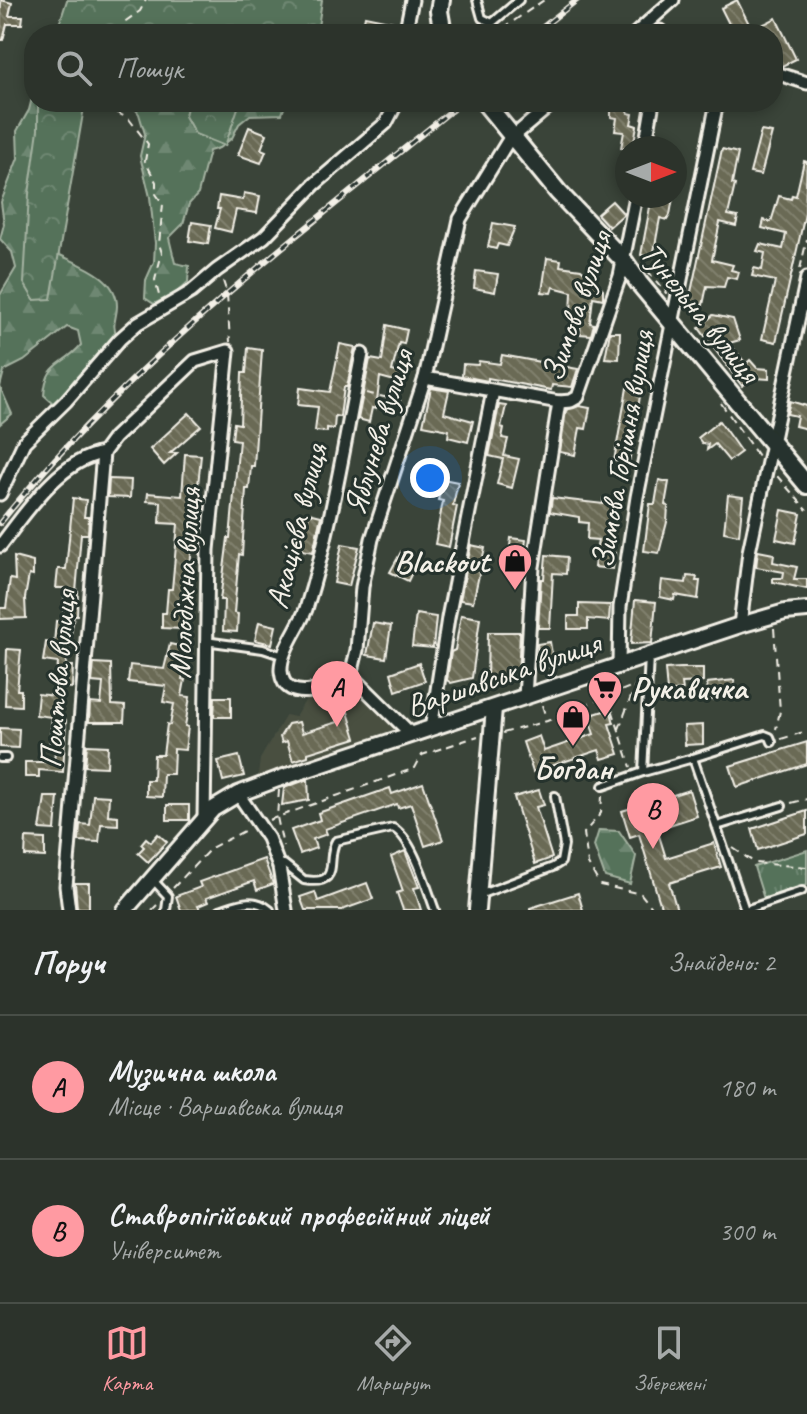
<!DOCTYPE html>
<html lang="uk">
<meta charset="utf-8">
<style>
:root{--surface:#2c332b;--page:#383f37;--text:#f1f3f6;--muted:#a6aaa9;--line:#484e47;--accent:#ff9aa2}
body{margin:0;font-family:Caveat,sans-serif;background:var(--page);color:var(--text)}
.compass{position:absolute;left:615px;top:136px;width:72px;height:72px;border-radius:50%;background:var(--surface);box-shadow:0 4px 12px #0003;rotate:90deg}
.you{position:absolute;left:430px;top:478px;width:28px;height:28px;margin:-20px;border:6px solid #fff;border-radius:50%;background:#1a73e8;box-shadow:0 0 0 12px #1a73e833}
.badge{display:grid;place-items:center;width:52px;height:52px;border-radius:50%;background:var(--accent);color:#111;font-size:26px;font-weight:700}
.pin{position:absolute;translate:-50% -66px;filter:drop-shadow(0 2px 4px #0008)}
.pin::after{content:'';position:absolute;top:42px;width:28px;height:24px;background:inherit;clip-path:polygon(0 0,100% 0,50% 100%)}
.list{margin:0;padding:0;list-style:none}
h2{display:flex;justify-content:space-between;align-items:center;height:104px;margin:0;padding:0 32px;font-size:34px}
h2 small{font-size:26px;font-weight:400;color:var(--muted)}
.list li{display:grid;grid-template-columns:52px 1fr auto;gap:24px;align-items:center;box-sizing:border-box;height:144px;padding:0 32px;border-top:2px solid var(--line)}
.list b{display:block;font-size:30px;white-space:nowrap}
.list p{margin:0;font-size:26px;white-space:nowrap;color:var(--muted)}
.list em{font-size:26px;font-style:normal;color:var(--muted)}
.icon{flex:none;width:44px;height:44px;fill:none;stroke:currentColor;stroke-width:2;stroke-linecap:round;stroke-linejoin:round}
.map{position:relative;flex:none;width:807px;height:910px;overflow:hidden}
.search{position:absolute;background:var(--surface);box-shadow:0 4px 12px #0003;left:24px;right:24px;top:24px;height:88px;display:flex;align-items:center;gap:20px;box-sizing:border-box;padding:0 28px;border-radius:32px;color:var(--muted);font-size:30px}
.sheet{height:392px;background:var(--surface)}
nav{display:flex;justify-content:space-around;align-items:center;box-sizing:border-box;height:112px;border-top:2px solid var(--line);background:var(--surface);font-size:22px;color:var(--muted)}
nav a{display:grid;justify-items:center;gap:4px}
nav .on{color:var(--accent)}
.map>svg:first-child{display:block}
</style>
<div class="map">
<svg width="807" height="910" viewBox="0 0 807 910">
<defs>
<pattern id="grass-tufts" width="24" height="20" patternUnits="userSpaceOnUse" patternTransform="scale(2)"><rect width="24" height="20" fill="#55725a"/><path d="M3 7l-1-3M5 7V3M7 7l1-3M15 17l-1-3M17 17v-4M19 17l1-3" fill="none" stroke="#6e8772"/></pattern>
<pattern id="forest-firs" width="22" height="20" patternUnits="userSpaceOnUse" patternTransform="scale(2)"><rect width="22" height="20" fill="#55725a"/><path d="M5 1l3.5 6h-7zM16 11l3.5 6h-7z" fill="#6e8772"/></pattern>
<pattern id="park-crowns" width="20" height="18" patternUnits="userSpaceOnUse" patternTransform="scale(2)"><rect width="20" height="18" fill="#55725a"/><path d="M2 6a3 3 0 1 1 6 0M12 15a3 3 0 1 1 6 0" fill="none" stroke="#6e8772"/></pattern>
<pattern id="building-back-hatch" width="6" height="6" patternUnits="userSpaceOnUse" patternTransform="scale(2)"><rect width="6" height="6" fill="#6a6a55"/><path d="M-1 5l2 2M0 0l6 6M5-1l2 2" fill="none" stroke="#80806d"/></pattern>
</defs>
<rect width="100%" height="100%" fill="#3a4439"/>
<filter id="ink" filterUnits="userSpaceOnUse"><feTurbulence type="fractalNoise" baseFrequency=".0125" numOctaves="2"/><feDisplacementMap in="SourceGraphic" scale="16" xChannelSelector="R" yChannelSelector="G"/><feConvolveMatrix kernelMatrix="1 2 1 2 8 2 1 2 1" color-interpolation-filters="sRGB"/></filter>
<g filter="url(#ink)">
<!-- built -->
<path fill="#484f41" d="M359 688 404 734 257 783 260 759 286 715 295 717 308 696 323 699Z"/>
<!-- grass -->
<path fill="url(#grass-tufts)" stroke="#a4b2a1" stroke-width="2" d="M807 850V885L764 899 754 867Z"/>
<!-- forest -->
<g fill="url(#forest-firs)" stroke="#a4b2a1" stroke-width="2">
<path d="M34 90V102H58V254C80 265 117 276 117 306 117 319 111 323 117 336 100 359 72 373 62 401L54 404 44 395C46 362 62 367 81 345L78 331 67 327 24 361 4 371 0 387 12 414 0 424V295L16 268 12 252 0 239 4 224 1 202 18 158 17 131 29 110Z"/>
<path d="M130 102H286L282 114 250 115 239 124 232 138 219 148 209 151 198 194 189 204 183 224 169 238 175 263 189 266 188 282 176 293 154 304 145 298 146 280 154 262 155 243 150 197 140 156 145 134 139 114Z"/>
<path d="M599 830 619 831 636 856 630 884 605 877 594 846Z"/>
</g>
<!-- park -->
<g fill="url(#park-crowns)" stroke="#a4b2a1" stroke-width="2">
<path d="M67 0H322L317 34H56Z"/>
<path d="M38 102H85L51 299 34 300 24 283 29 194 38 130Z"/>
<path d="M188 102H240L225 146 195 134 185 116Z"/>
</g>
<!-- building -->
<g fill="url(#building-back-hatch)" stroke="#f4f1e8" stroke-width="2">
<path d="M1 0 12 3 9 16H23L22 24H7L3 40H0Z"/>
<path d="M737 0 752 30 776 18 796 59 782 66 779 65 773 53V34H734L721 8Z"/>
<path d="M365 16 399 23 397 34H361Z"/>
<path d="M611 103 629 106 628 113 633 114 631 124 637 126 634 141 637 142V148H621L624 132 615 131 617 118 611 117Z"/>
<path d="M249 127 267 134 261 149 266 151 261 163 238 155Z"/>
<path d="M761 131 772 133 761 175 750 173Z"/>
<path d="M722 149 738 153 732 184 735 185 728 215 738 217 736 226 720 222 712 260 733 265 731 270 739 272 737 279 727 277 724 287 707 286 703 305 689 301Z"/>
<path d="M804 161 807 162 805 214 776 342 762 339 775 281 752 276 754 268 762 270 765 253 757 251 760 244 783 249 786 234 762 228 764 220 771 222 779 196 791 199 792 195 796 196Z"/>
<path d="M244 193 260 196 257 213 236 210 231 232 215 228 220 209H217L219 196 243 200Z"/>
<path d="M652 196 673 198 670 215 667 220 660 218 653 257 641 255Z"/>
<path d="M612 201 624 214 609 227 597 214Z"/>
<path d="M192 222 211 225 208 244 189 241Z"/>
<path d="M493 223 515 227 507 246 498 244 496 249 488 247Z"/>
<path d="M547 258 561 260 560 266 581 269 603 289V299L593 297 590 323 594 324 591 335 580 334 581 314 571 313 572 292 553 287 551 293 542 292Z"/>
<path d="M476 271 498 274 495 292 474 288Z"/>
<path d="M713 315 733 319 740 340 729 343 746 364 750 360 757 368 769 369V379L755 378 742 386 699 328Z"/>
<path d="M387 325 407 330 404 344 399 343 392 371 404 374 402 383 380 377 376 409 372 408 369 422 358 419 370 359 382 361Z"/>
<path d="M610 332H620L619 359 605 358Z"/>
<path d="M340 344 355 347 347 387H344L340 417 335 416 334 429 327 428V432L315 431 318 407 298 405 300 388 330 392Z"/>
<path d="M248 348 262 350 254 466H251L249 489H246L242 555 239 554 234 613 238 614 237 632 223 631 224 600H220L228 538H230L239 440 232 439 234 423 240 424 242 373H246Z"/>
<path d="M502 355 578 369 572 387 552 385 551 390 488 378V381L462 376 463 364 478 365 479 361 500 364Z"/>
<path d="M431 388 449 391 444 413 473 421 468 442 448 437 449 430 423 425Z"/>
<path d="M627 388 641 390 629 463 614 461Z"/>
<path d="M790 401 807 406V429L795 426 797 416 787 414Z"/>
<path d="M499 405 506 406 501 427 504 428 502 438 508 439 504 456 519 459 512 488 497 484 503 459 489 456Z"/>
<path d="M579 406 590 408 586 429 580 428 575 455 560 452 566 410Z"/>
<path d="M189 413 201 426 170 453H177L164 465 150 449Z"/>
<path d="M719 421 741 452 729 461 715 444 707 450 708 444 702 443 698 438Z"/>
<path d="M185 454 201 455 186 607 183 606 182 629 162 628V613H166L168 589H172L178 524 160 523 161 502 147 501 148 493 182 496Z"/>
<path d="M109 479 131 480 130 498 108 497Z"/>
<path d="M443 479 458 482 453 505 457 506 449 547 435 544 443 501 438 500Z"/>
<path d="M659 480 669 482 665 505 668 506 667 522 659 553 644 551 650 504H655Z"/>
<path d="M728 495 743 497 739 535 724 532Z"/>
<path d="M73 498 86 500 84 517H89L88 534H81L76 592H78L77 615H74L66 666H73L72 688 63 687 59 719 66 720 63 772 39 770V777H25V762H54L55 750 49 749 52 717 36 715 38 694 55 696 58 663 43 661 46 642 54 643 56 621 63 622 65 588H56L58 569H66Z"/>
<path d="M552 498 603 504V499L611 500 606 552 615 553 613 569 594 567 598 540 587 539 588 523 579 522V517L550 512Z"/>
<path d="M782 510 801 514 795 543 776 539Z"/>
<path d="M309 513 321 516 313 552 302 550Z"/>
<path d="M511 538 526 540 522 566 508 564Z"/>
<path d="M342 544 359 547 349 586 334 583Z"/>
<path d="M471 545 485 548 473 602 460 600Z"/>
<path d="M758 551 774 554 773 562 797 567 794 579H807V589L773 582V578H783L784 572 756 567Z"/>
<path d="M401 552 418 560 408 581 390 572Z"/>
<path d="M546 555 567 557 566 574 553 573 550 628H538L541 579H544Z"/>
<path d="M14 557 33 562V576L29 575 25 598 26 618 0 619V608H6L10 579 15 580Z"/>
<path d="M687 576 697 577 696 581H700L698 599 675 595 674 600 660 597 662 580 686 583Z"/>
<path d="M635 600 656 602 652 643 631 644Z"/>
<path d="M579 604 610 605 609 621 588 619V629H568V616H579Z"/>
<path d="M416 614 436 617 433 648 412 646Z"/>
<path d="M461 615 480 618 472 678 451 683 447 680 451 652 455 650Z"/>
<path d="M259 622 276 626 272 644 255 640Z"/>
<path d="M373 623 391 626 386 658 367 655Z"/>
<path d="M488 632H520L518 680 487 679Z"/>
<path d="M550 642 554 666 540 668 537 644Z"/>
<path d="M170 644 188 648 182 679 185 680 182 696 190 697 185 726 188 727 185 750 174 749 173 774H163L162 797 146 796V780H153L154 755H163L167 724 170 725 174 704 163 702 166 686 128 682 130 665 164 669Z"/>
<path d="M7 649 21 650 17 690H21V706L5 705Z"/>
<path d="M94 663 111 664 112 705 125 706 124 722H89L90 703 101 704 103 683 92 682Z"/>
<path d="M419 663 425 681 396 691 391 673Z"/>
<path d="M681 668H703V682L682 683 683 690 667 692 665 669Z"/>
<path d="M734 680 736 698 709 700 707 683Z"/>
<path d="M215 697H231V717H214Z"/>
<path d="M610 709 614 723 609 724 619 754 602 759 599 750 533 772 523 742 539 736 544 751 594 734 588 716Z"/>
<path d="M348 712 356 738 308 753V756L293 761 287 741 282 743 280 737 288 724 299 722 302 733 338 722 336 715Z"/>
<path d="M703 725V744L685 745 684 726Z"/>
<path d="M0 728 19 729 18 748 0 747Z"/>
<path d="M807 742V764L737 787 730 766Z"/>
<path d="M87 745 108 746 107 767 85 766Z"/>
<path d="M239 756 244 776 223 781 218 761Z"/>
<path d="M308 779 309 800 282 805 284 788Z"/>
<path d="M423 783 443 840 425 846 411 804 398 808 397 804 325 829 327 834 313 839 316 848 300 854 291 830 320 820 318 813 390 788 392 794Z"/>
<path d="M539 790 544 805 536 807 552 858 535 864 514 797Z"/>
<path d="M689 790 697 816 657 829 666 858 714 843 721 867 669 883 677 910H662L639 834 630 837 622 811Z"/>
<path d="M93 795 109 796 108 815 118 816V825L101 824 99 842 79 841 80 824 90 825Z"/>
<path d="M45 797H58L55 830 40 829Z"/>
<rect x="167" y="805" width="22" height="15"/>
<path d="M807 811V834L758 850 752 829Z"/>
<path d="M158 834 167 842 148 862 138 853 144 847 141 844 146 838 151 842Z"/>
<path d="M26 838 45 839V857L25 856Z"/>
<path d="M405 851 419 887 414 888 421 910H403L397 893 403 891 391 857Z"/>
<path d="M264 859 273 884 257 890 254 881 206 898 208 902 198 906 200 910H181L176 896 201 887 199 882Z"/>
<path d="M75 883H89V908H77Z"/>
<path d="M367 883 373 899 342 910H305L300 897 315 892 318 901Z"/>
<path d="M578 893 583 910H530V908Z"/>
</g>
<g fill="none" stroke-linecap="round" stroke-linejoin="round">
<defs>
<g id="service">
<path d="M477 0 482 18 492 23 519 0"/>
<path d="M205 641 263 649 284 656"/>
<path d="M649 656 643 772 693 758 745 910"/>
<path d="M0 758H6"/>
<path d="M693 758 765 735 770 737 772 742"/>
<path d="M603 786 643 772"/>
<path d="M717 826 782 806"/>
<path d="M278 864H284L304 880C343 886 325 859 336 841L393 828C413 838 427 889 435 910"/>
<path d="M152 879 168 896 166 910"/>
<path d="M479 895 553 867 561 862 564 845 555 796"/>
<path d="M220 910C238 904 254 896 270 910"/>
<path d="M745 910 802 891"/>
</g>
<g id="minor">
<path d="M405 34 412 0"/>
<path d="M635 34 673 0"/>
<path d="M660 34V31"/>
<path d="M773 72 807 83"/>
<path d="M645 148 653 102"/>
<path d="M425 378 559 402 571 401 578 397 620 276 636 196"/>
<path d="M0 494 24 442 66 401 120 339 138 323 191 292 217 270 264 237 315 184 386 123 397 102"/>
<path d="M0 546C26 512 60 460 103 453L114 438 195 361 228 351 208 550 204 818"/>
<path d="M740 625 749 552 807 278"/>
<path d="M619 665 620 607 637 497 717 102"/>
<path d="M351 675C335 686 284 708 281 671 280 651 299 628 306 609 332 526 345 439 362 354"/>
<path d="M525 697 533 567 559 402"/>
<path d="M431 729 448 618 493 391"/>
<path d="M412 735 351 675 357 650 362 587 372 539 425 378 460 219 508 141 554 102"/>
<path d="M238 794 268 838 279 867 286 910"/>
<path d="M69 910 66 886 103 453"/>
</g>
<g id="tertiary">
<path d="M125 910 213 809 238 794 278 779 740 625 785 612 807 610"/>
<path d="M477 910 494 708"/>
</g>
<g id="secondary">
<path d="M441 0 439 11 443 34"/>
<path d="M486 104 558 192 624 261 639 283 807 485"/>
</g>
</defs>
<!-- service casing -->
<use href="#service" stroke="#f4f1e8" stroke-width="12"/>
<!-- minor casing -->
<use href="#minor" stroke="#f4f1e8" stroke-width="17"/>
<!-- tertiary casing -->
<use href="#tertiary" stroke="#f4f1e8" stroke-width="20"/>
<!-- secondary casing -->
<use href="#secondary" stroke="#f4f1e8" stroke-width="22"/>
<!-- path -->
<g stroke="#f4f1e8" stroke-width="2" stroke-dasharray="8 6" stroke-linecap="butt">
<path d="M502 26 505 27 544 0"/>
<path d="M122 34 123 23 140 11 146 0"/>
<path d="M110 102V109L129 119 148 144 145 161 156 182V194L163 204 159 244 162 253 155 280 160 299"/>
<path d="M800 269 807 239"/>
<path d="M647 270 666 293 669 280"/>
<path d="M223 281 227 293 230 342"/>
<path d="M366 393 407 402"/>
<path d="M721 403 758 456"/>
<path d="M777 476 807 510"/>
<path d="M774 628 780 711 776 729"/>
<path d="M608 697 631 767"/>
<path d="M542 705 546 718"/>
<path d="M619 729 635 686"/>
<path d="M503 733 547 721 640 683"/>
<path d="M781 739 807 731"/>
<path d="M279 790 277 817 283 846"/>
<path d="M602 796 601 813 584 833 588 864 600 885 641 894 654 910"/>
<path d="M791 803 807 799"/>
<path d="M269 820 415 768 422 755 478 736"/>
<path d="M733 848 755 863 807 867"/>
<path d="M173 888 211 848 248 829"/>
<path d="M152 910 157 905"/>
</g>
<!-- service -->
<use href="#service" stroke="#26332d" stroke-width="6"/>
<!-- minor -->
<use href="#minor" stroke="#26332d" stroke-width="11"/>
<!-- tertiary -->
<use href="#tertiary" stroke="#26332d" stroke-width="14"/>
<!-- secondary -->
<use href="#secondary" stroke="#26332d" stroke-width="16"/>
<defs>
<g id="rail">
<path d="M534 34 577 0"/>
<path d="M0 523C131 360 300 233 462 102"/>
</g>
</defs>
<!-- rail casing -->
<use href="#rail" stroke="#f4f1e8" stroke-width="6"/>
<!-- rail -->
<use href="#rail" stroke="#26332d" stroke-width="3" stroke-dasharray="9" stroke-linecap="butt"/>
</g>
</g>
<!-- icons -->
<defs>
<symbol id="shop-pin" viewBox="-11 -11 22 30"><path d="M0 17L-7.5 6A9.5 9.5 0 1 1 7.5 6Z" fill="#ff9aa2" stroke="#26332d"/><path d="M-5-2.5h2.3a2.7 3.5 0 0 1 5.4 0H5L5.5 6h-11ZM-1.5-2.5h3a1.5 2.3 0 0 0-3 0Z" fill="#111"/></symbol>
<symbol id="supermarket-pin" viewBox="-11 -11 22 30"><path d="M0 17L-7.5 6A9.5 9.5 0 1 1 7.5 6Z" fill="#ff9aa2" stroke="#26332d"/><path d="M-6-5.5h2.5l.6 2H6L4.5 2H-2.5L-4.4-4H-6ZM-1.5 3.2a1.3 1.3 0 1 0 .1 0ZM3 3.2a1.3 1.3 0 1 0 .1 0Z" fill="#111"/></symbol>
</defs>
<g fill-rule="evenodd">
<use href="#shop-pin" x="495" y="541" width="40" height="54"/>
<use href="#supermarket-pin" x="585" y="668" width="40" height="54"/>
<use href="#shop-pin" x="553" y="697" width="40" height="54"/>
</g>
<g text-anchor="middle" stroke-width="6" stroke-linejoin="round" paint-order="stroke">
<!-- street labels -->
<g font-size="32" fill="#f4f1e8" stroke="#26332d">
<text transform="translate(576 306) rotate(-71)" y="11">Зимова вулиця</text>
<text transform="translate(701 312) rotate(51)" y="11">Тунельна вулиця</text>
<text transform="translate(378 432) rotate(-73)" y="11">Яблунева вулиця</text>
<text transform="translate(622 449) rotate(-80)" y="11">Зимова Горішня вулиця</text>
<text transform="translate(296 526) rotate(-76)" y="11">Акацієва вулиця</text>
<text transform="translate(184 583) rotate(-87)" y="11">Молодіжна вулиця</text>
<text transform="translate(503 674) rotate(-19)" y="11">Варшавська вулиця</text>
<text transform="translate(57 679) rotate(-85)" y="11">Поштова вулиця</text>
</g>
<!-- poi labels -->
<g font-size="32" font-weight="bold" fill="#f4f1e8" stroke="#26332d" text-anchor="end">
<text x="489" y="572">Blackout</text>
<text x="631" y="699" text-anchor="start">Рукавичка</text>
<text x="573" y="779" text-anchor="middle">Богдан</text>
</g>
</g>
</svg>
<svg class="compass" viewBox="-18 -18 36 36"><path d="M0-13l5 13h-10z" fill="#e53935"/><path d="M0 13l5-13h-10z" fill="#a6aaa9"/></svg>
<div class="you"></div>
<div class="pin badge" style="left:337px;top:727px">A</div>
<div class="pin badge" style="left:653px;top:849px">B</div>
<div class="search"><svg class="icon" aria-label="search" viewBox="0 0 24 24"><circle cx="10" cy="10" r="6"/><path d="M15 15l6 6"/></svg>Пошук</div>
</div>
<section class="sheet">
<h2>Поруч<small>Знайдено: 2</small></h2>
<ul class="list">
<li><span class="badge">A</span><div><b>Музична школа</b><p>Місце · Варшавська вулиця</p></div><em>180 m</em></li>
<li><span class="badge">B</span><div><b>Ставропігійський професійний ліцей</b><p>Університет</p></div><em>300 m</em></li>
</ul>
</section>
<nav>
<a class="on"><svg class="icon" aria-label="map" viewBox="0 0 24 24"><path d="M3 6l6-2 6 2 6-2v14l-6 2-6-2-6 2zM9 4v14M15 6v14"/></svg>Карта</a>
<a><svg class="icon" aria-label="directions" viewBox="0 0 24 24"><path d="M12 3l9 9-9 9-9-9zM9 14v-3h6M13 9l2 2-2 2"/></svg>Маршрут</a>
<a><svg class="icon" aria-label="saved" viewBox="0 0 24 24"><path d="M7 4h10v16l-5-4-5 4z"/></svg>Збережені</a>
</nav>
